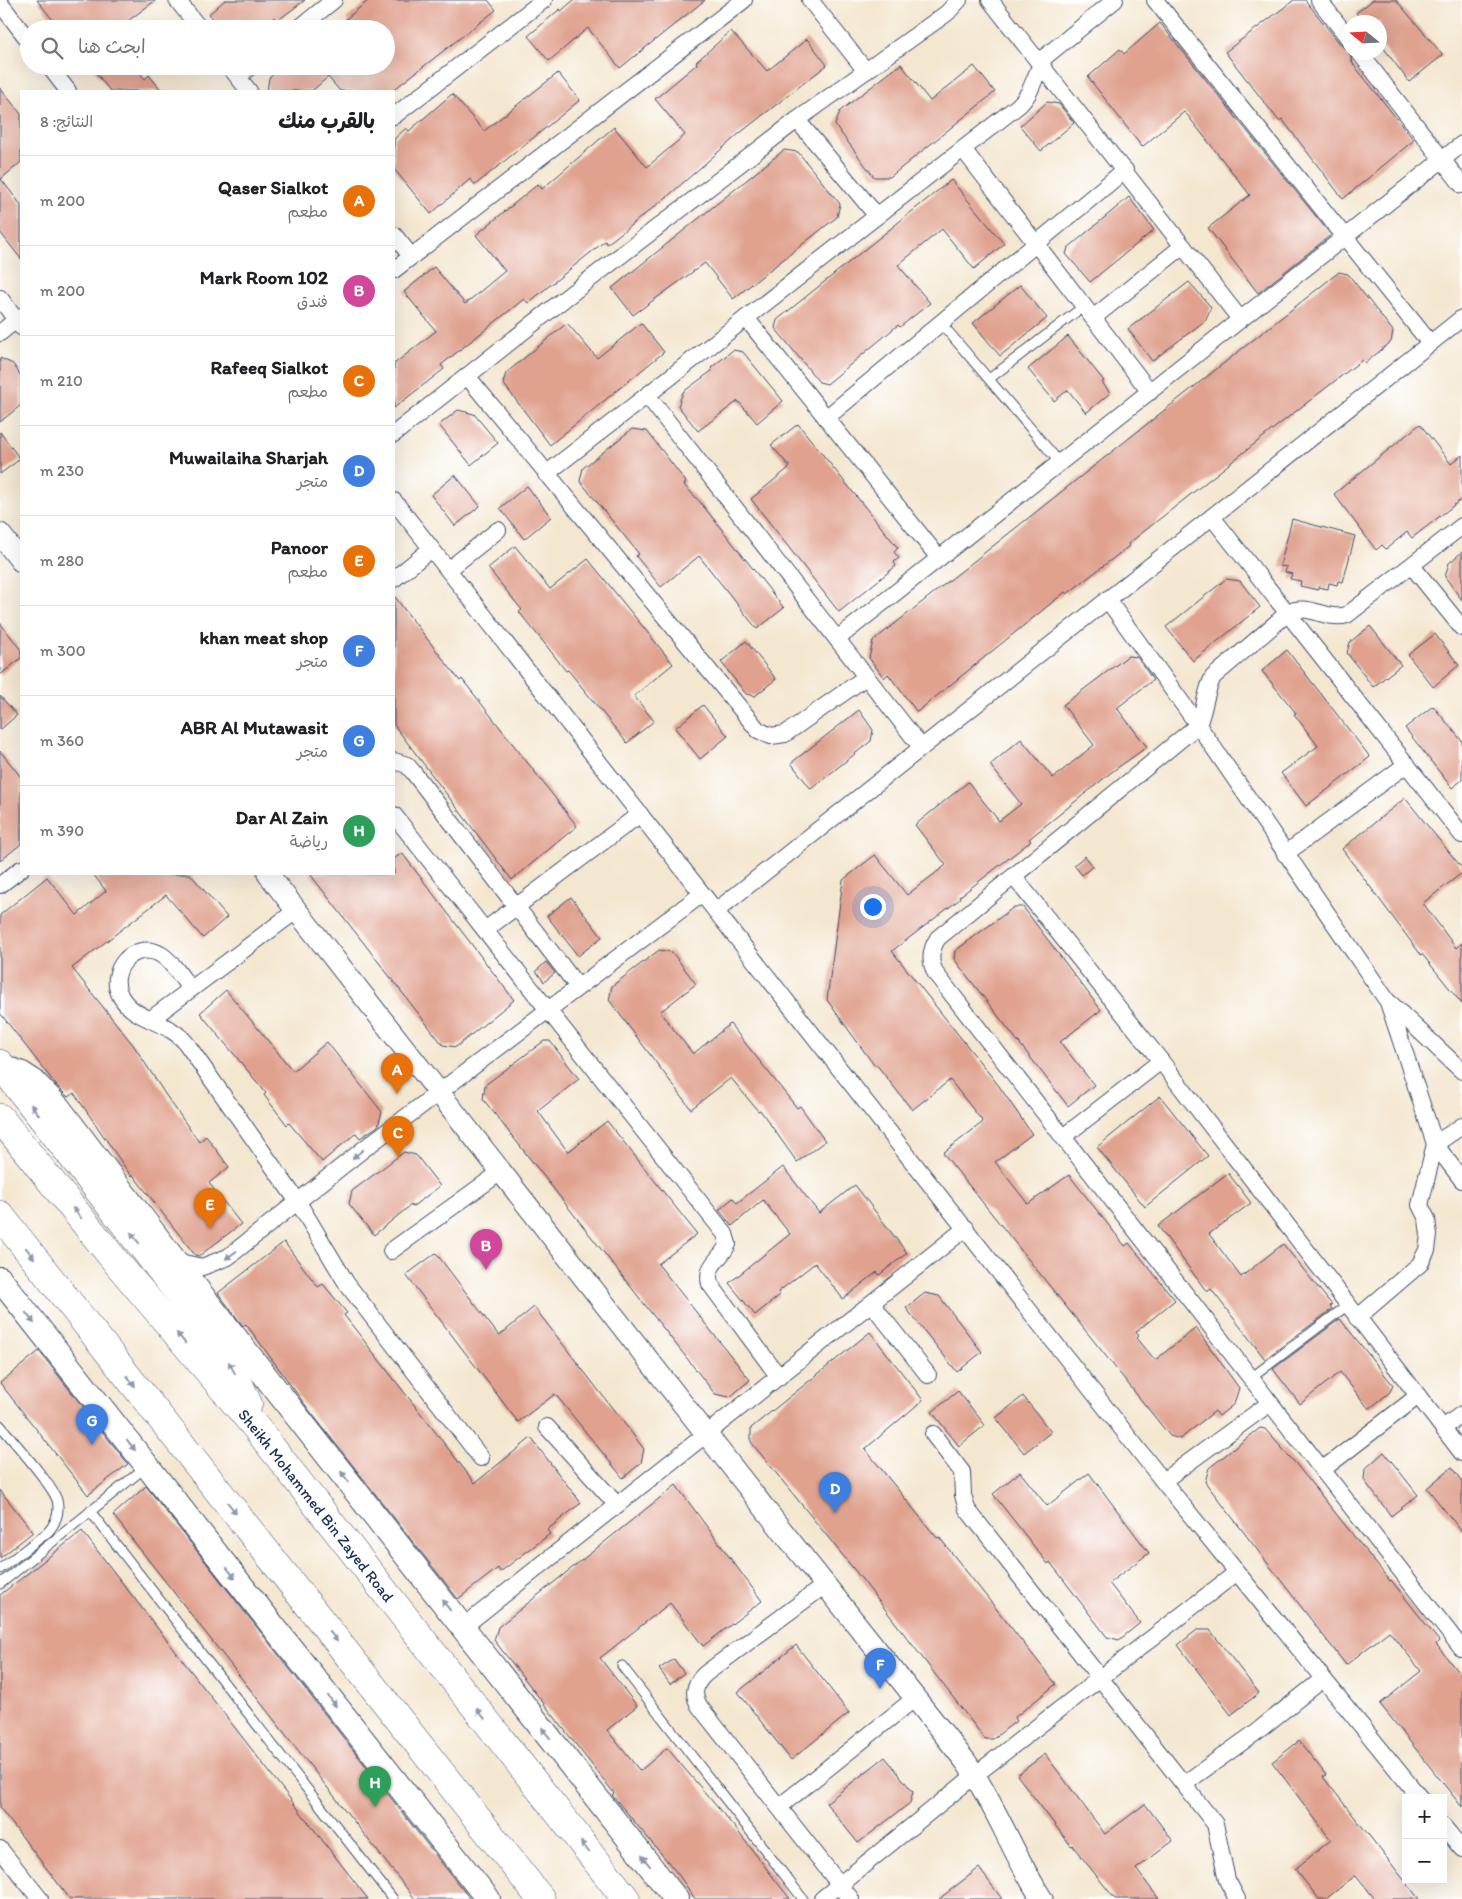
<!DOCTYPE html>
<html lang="ar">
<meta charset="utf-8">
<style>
:root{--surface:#fff;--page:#f2f2f2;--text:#202124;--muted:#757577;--line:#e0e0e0;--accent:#0f766e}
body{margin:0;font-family:Itim,"Playpen Sans Arabic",sans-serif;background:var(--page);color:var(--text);direction:rtl}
.controls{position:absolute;right:15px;bottom:15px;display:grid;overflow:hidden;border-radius:0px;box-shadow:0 5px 20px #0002}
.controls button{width:45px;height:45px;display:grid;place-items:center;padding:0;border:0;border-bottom:1px solid var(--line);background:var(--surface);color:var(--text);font:25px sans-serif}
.compass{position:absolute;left:1342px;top:15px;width:45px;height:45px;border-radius:50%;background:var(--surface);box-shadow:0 5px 20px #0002;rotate:288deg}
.you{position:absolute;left:872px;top:906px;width:18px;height:18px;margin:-12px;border:4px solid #fff;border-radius:50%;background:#1a73e8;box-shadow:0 0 0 8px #1a73e833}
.badge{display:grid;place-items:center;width:32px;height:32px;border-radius:50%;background:var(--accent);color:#fff;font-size:16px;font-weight:700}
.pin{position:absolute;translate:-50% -41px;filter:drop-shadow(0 1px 2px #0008)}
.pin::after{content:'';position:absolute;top:26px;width:18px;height:15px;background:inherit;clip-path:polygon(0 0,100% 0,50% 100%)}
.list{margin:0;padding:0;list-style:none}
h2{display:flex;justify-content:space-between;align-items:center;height:65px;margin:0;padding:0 20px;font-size:21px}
h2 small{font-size:16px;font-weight:400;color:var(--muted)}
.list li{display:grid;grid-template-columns:32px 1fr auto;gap:15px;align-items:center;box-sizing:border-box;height:90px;padding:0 20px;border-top:1px solid var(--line)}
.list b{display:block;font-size:19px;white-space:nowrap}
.list p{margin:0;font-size:16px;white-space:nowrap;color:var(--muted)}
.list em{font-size:16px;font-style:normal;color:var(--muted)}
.icon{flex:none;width:28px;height:28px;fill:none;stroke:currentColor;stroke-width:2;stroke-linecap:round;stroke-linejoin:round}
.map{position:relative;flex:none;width:1462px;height:1899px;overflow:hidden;direction:ltr}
.search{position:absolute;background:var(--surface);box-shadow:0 5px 20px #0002;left:20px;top:20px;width:375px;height:55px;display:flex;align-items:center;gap:12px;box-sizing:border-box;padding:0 18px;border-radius:28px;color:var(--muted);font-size:19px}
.panel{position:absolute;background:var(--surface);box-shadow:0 5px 20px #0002;left:20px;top:90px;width:375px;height:785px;border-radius:0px;direction:rtl}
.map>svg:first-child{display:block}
</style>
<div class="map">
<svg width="1462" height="1899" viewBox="0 0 1462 1899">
<rect width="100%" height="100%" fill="#fff"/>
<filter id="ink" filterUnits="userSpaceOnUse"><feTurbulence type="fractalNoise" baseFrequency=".02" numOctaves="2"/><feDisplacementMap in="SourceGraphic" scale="10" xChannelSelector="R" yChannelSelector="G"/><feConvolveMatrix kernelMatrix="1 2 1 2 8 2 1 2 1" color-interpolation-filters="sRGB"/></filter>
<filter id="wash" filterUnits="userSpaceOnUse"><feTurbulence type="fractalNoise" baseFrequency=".0096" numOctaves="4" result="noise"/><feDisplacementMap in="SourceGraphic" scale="20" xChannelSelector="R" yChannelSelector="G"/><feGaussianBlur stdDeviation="1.12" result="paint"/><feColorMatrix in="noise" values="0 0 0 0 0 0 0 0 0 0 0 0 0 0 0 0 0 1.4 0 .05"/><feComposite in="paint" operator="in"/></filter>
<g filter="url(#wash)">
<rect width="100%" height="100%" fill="#f4e7d0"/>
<g id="blocks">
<!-- building -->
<g fill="#e0a28f">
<path d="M37 0H156L117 29H60Z"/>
<path d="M225 0H305L277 21 274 17 262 29H221L209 14Z"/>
<path d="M369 0H488L496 10 392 91H340L328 77 312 91H267L269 78 283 66H386V29H353L346 19Z"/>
<path d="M574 0H705L620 68 588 28 549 61 528 36 560 9 561 11Z"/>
<path d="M1294 0H1305L1342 46 1349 51 1353 64 1414 140 1343 199 1282 119 1279 121 1225 52Z"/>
<path d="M1373 0H1396L1443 55 1409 82 1380 43V22H1364L1356 13Z"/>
<path d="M1160 23 1331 235 1258 293 1208 228 1250 195 1188 116 1184 112 1142 147 1088 77 1120 49 1124 54Z"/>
<path d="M731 31 767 71 807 39 827 65 740 133 668 196 607 244 605 241 528 303 524 299 441 365 444 369 394 408V364L436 331 404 292 434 267 465 304 505 271 476 235 538 184 542 189 614 127 647 167 685 135 655 99 697 64 696 62Z"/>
<path d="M901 64 930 101 974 66 995 92 890 177H874L835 125 840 111Z"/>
<path d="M91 66H135L145 79 149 75 162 91H110Z"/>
<path d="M558 73 580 100 475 185 470 179 431 214 394 169V139L406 128 409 131 452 94 484 131Z"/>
<path d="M0 88 21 114V162L1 179 21 205V259L0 232Z"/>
<path d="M1047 102 1059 104 1074 123 1041 151 1020 126Z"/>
<path d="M784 150 798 152 840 204 837 217 733 299 705 263 633 315 612 288Z"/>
<path d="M951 180 1004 244 974 269 942 229 898 265 930 303 900 327 898 325 827 384 819 382 775 328 777 320Z"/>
<path d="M1129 197 1154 230 1090 282 1066 254 1068 248Z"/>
<path d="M1339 272 1348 274 1393 331 1391 342 1365 363 1362 360 1291 415 1128 544 1129 546 1067 594 1065 592 917 712 888 674 884 678 869 658 873 641Z"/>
<path d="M1189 282 1211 307 1206 320 1152 361 1128 329Z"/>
<path d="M1020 285 1047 318 1000 356 973 323Z"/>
<path d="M567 323 597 358 641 323 664 352 550 445 503 383 506 373Z"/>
<path d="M1068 336 1104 381 1102 382 1110 393 1086 413 1068 390 1054 401 1028 369Z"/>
<path d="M733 350 743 352 783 401 757 423 738 401 698 431 678 406 683 392 713 370 711 368Z"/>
<path d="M0 358 13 364 21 376V405L0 422Z"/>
<path d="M458 410 474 414 498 443 471 465 439 425Z"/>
<path d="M798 424 898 548 894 552 899 558 894 562 896 566 839 612 751 499 790 467 771 445Z"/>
<path d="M1420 424 1451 464 1462 455V499L1412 538 1407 532 1386 549 1382 545 1376 550 1334 494Z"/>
<path d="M632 429 647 431 686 482 684 485 700 502 784 608 757 629 699 556 661 587 636 556 639 554 580 481 583 468Z"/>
<path d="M0 432 20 459 0 474Z"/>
<path d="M455 475 480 506 455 526 431 495Z"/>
<path d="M527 486 551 517 524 539 500 508Z"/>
<path d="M1292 519 1355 536 1343 582 1338 581 1337 585 1329 583 1328 589 1318 587V590L1300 586 1301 581 1290 579 1292 574 1285 572 1287 567 1280 566Z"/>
<path d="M515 546 550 589 588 559 673 664 634 696 654 721 627 743 568 670 566 671 545 644 519 612 522 610 488 568Z"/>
<path d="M1462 552V600L1445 577 1449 563Z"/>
<path d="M1226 579 1240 581 1260 607 1193 661 1166 627Z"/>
<path d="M394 596 460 681 462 679 577 826 512 880 394 725Z"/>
<path d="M0 623 21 650V658L0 675Z"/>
<path d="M1370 626 1401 665 1373 687 1347 653 1350 642Z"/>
<path d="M1435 634 1459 665 1433 687 1408 655Z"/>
<path d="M746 641 776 679 755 696 746 694 721 662Z"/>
<path d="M1287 650 1370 757 1306 806 1281 773 1318 746 1294 714 1296 713 1262 671Z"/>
<path d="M1128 656 1137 657 1153 680 1117 708 1147 747 1113 771 1029 839 1031 841 959 897 960 899 892 951 999 1086 1032 1134 995 1162 1028 1204 1069 1175 1125 1246 1129 1243 1175 1300 1136 1332 1139 1336 1137 1338 1155 1360 1196 1328 1239 1388 1234 1404 1219 1416 1215 1411 1180 1439 1170 1436 943 1153 983 1122 950 1080 912 1110 876 1064 874 1065 827 1000 843 880 875 855 907 895 946 865 915 825 968 782 999 821 1021 804 990 765 1021 739 1053 778 1094 745 1063 705Z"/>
<path d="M0 696 17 715 0 730Z"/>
<path d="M703 705 728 736 700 759 675 728Z"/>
<path d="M1433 706 1462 741V780L1452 788 1405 728Z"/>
<path d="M859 710 873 730 871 741 811 789 791 763Z"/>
<path d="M0 751 21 777V844L0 861Z"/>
<path d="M1405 798 1462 868V873L1423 903 1456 948 1462 943V1004L1422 954 1421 955 1342 849Z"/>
<path d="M402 853 514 1000 456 1047 443 1045 310 874H394V859Z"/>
<path d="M1085 856 1093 866 1082 875 1074 865Z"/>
<path d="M93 874H190L227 917 203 938 166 895 72 968 134 1046 165 1094 199 1142 206 1136 229 1167 209 1183 241 1224 199 1256 195 1255 133 1175 131 1176 74 1093 68 1097 56 1085 0 1013V915L47 877 77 915 106 891Z"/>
<path d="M571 897 602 937 578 956 547 916Z"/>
<path d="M1014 907H1023L1101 1010 1060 1042 1094 1085 1068 1106 954 959 955 951Z"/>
<path d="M659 950 672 952 696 984 660 1012 693 1054 730 1024 797 1108 800 1106 825 1141 797 1162 760 1110 758 1111 731 1078 691 1109 609 1000 612 986Z"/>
<path d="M546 962 555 973 544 982 536 971Z"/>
<path d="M226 990 293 1071 327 1042 382 1112 378 1126 360 1138 356 1133 322 1162 289 1123 287 1125 264 1095 266 1093 200 1013Z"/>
<path d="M544 1041H550L579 1079 538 1111 568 1152 607 1121 697 1234 658 1264 750 1380 730 1397 715 1394 483 1099 485 1085Z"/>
<path d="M1160 1096 1208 1156 1145 1207 1097 1147Z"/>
<path d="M404 1152 416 1155 440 1186 412 1207 411 1205 374 1235 349 1204 352 1191Z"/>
<path d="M783 1167 819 1213 855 1185 907 1253 879 1275 877 1272 843 1299 815 1263 778 1292 780 1295 755 1315 729 1283 790 1234 763 1200 732 1226 719 1210 733 1198 737 1203Z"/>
<path d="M1228 1173 1251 1203 1209 1234 1241 1277 1283 1244 1332 1305 1330 1306 1332 1309 1265 1359 1211 1289 1207 1292 1158 1226Z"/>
<path d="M284 1242 318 1287 323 1284 347 1313 344 1315 475 1483 531 1438 581 1503 547 1530 550 1534 500 1572 498 1568 458 1599 309 1410 246 1324 243 1326 218 1293Z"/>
<path d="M436 1253 499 1336 534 1307 644 1449 641 1463 623 1478 555 1394 518 1422 406 1275Z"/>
<path d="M925 1293 939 1296 982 1352 957 1372 906 1308Z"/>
<path d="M1340 1319 1393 1385 1390 1392 1369 1409 1340 1372 1300 1404 1273 1369Z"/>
<path d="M870 1332 923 1400 865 1449 937 1538 939 1537 1056 1684 1014 1718 1016 1721 993 1739H985L861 1578 751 1442V1428Z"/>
<path d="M39 1351 128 1464 88 1495 0 1383Z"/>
<path d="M958 1391 985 1425 959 1446 932 1412Z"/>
<path d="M1023 1396 1051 1432 1024 1453 996 1418Z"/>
<path d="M1260 1428 1265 1429 1296 1464 1390 1581 1391 1580 1439 1641 1436 1644 1462 1677V1807L1380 1704 1421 1671 1389 1631 1346 1665 1205 1482 1209 1468Z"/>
<path d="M1384 1452 1418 1495 1391 1516 1364 1480 1365 1469Z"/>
<path d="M1452 1467 1462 1480V1532L1427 1488Z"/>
<path d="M1020 1472 1047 1506 1089 1473 1149 1553 1109 1583 1140 1623 1119 1640 1107 1637 1050 1562 1048 1564 993 1494Z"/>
<path d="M676 1485 762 1601 703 1646 670 1603 600 1658 637 1706 607 1730 640 1771 667 1748 736 1829 790 1899H695L678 1874 612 1795 614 1793 494 1640 498 1627Z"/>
<path d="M146 1486 470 1899H415L113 1515Z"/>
<path d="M0 1490 33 1532 0 1558Z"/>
<path d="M82 1531 368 1899H70L0 1808V1595Z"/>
<path d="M1197 1630H1210L1259 1693 1231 1715 1178 1645Z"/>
<path d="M796 1645 849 1713 791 1760 738 1692Z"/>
<path d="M674 1659 684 1673 670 1684 659 1669Z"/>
<path d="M1299 1741 1326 1775 1323 1777 1419 1899H1375L1356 1875 1326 1899H1319L1295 1869 1331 1840 1272 1762Z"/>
<path d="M1045 1754 1105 1834 1145 1804 1173 1841 1136 1869 1159 1899H1115L1072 1845 1071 1846 1017 1775Z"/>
<path d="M885 1757 913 1792 910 1803 858 1843 826 1803Z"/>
<path d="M979 1868 1002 1899H939Z"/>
</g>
</g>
</g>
<g filter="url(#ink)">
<use href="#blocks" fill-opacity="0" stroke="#3c4b6f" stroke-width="1"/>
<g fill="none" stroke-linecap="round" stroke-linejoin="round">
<defs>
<g id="service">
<path d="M941 323 1060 463"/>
<path d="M989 379 1084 306"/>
<path d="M1251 1378 1348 1305"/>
<path d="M0 1425C13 1441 51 1483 57 1500 60 1512 56 1523 48 1532L0 1569"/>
<path d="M90 1511 393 1899"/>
<path d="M0 1584 147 1466"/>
<path d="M622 1666 803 1899"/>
</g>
<g id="minor">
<path d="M177 0 200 29"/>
<path d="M810 0 866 71"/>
<path d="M990 0 1240 319"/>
<path d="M1155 0 1430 343"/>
<path d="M1319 0 1350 40"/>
<path d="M0 3 29 41"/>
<path d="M298 29 334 0"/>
<path d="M1359 52 1462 185"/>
<path d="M49 66 68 91"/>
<path d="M229 66 249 91"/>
<path d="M238 77 251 66"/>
<path d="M394 116 544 0"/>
<path d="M797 120 877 216"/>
<path d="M963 149 1150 392"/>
<path d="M394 235 411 256"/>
<path d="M394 270 744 0"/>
<path d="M0 298 21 327"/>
<path d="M746 318 939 558"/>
<path d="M1093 318 1183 246"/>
<path d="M0 333 21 316"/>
<path d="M467 376 758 730 771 736 785 734 866 677"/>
<path d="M647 395 921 747"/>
<path d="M826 418 1125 170"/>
<path d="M394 434 568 296 797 120 947 13 959 0"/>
<path d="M546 474 1018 106C1034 92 1034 73 1046 56L1115 0"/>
<path d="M394 501 1163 1481 1420 1798"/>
<path d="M1212 517 1462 835"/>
<path d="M1462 526 1347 615C1326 621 1309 603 1289 612L1213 677C1205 692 1205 709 1198 725L938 938C930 950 929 961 936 974L1462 1649"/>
<path d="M1412 566 1462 628"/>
<path d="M448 570 498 530"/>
<path d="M394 579 431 549"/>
<path d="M1107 599 1198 725 1388 1002 1435 1144 1420 1205 1427 1219 1429 1235 1427 1250 1420 1264 1357 1318"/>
<path d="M837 639 1462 144"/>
<path d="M394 761 407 765 413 772 578 987"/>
<path d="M394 815 725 1234 728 1244C721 1260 705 1264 710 1284L779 1377"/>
<path d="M1285 854 1407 764"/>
<path d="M1014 877 1161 1061 1462 1453"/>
<path d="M0 885 21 869"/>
<path d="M716 911 1462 318"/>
<path d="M485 930 640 814"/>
<path d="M190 989C182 978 172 961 160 954 133 940 106 972 121 997 135 1021 169 1021 186 1043L298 1202 347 1284 481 1458"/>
<path d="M1390 1003 1462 1071"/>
<path d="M151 1019 297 910"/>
<path d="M1462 1126 1435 1144 1462 1180"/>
<path d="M1063 1137 1161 1061"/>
<path d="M391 1251 502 1171"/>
<path d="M175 1261 202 1267 228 1257 365 1148 702 894"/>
<path d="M872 1304 928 1375"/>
<path d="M547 1427 617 1505"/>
<path d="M1443 1428 1462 1414"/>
<path d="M933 1434 962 1472 963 1495 967 1509 1215 1824 1227 1880 1237 1899"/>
<path d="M1322 1470 1418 1396"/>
<path d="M1163 1481 1270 1403"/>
<path d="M825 1585 705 1674C694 1684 692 1695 700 1707L851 1899"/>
<path d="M463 1627 966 1228"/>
<path d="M1184 1784 1255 1733 1323 1679"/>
<path d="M779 1807 914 1699"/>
<path d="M1443 1826 1462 1849"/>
<path d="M0 1849 40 1899"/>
<path d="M822 1899 975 1775 1236 1573"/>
</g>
<g id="tertiary">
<path d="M0 534 21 561"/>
<path d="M268 874 776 1523 966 1762C996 1805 1013 1855 1042 1899"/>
</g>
<g id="secondary">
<path d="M3 1067 22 1074 33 1081 58 1107 175 1261 676 1899"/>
<path d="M0 1279 488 1899"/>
</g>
<g id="motorway">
<path d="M0 1064 208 1331 232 1368 248 1404"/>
<path id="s1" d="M0 1118 117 1263 257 1429 626 1899"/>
<path d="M0 1215 541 1899"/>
</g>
</defs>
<!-- service casing -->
<use href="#service" stroke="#3c4b6f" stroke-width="11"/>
<!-- minor casing -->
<use href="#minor" stroke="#3c4b6f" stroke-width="18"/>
<!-- tertiary casing -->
<use href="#tertiary" stroke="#3c4b6f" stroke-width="23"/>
<!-- secondary casing -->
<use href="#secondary" stroke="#3c4b6f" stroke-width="26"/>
<!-- motorway casing -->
<use href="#motorway" stroke="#3c4b6f" stroke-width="29"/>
<!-- service -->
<use href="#service" stroke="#fff" stroke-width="9"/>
<!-- minor -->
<use href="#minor" stroke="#fff" stroke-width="16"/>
<!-- tertiary -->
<use href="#tertiary" stroke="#fff" stroke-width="21"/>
<!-- secondary -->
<use href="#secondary" stroke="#fff" stroke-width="24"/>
<!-- motorway -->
<use href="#motorway" stroke="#fff" stroke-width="28"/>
</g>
<!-- one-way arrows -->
<defs><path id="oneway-solid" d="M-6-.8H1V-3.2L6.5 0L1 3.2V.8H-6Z" transform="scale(1.25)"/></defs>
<g fill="#8d97ae">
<use href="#oneway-solid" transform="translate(35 1110) rotate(-127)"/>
<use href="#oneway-solid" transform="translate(358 1154) rotate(141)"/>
<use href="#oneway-solid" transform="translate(77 1213) rotate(-129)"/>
<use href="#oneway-solid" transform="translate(135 1238) rotate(-128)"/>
<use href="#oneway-solid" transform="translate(30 1253) rotate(52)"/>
<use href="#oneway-solid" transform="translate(231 1255) rotate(144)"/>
<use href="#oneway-solid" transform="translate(30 1318) rotate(52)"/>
<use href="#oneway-solid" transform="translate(181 1338) rotate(-130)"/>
<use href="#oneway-solid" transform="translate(232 1368) rotate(-118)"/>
<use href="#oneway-solid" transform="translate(131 1381) rotate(52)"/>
<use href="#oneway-solid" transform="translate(131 1445) rotate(52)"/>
<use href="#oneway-solid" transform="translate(345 1477) rotate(-128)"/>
<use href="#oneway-solid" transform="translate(232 1508) rotate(52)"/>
<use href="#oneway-solid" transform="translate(231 1573) rotate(52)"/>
<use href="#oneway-solid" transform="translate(446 1605) rotate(-128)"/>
<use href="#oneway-solid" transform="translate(333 1636) rotate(52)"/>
<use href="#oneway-solid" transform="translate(332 1701) rotate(52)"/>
<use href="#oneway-solid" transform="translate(481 1714) rotate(-128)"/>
<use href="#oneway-solid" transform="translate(546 1733) rotate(-128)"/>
<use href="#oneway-solid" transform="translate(585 1847) rotate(-128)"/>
<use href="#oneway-solid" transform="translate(646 1861) rotate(-128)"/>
</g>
</g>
<g text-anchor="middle" stroke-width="5" stroke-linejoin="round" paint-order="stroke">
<!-- street labels -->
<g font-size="16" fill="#1b2f5e" stroke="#fff">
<text dy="6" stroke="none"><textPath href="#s1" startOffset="500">Sheikh Mohammed Bin Zayed Road</textPath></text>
</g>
</g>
</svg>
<div class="controls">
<button>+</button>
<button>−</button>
</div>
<svg class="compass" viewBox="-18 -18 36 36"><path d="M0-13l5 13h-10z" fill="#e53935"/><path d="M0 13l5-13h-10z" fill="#757577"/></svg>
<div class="you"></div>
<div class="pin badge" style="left:397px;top:1094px;background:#e8710a">A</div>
<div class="pin badge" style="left:486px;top:1270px;background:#d1479c">B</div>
<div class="pin badge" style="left:398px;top:1157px;background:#e8710a">C</div>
<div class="pin badge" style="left:835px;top:1513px;background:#3f7fe0">D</div>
<div class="pin badge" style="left:210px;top:1229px;background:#e8710a">E</div>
<div class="pin badge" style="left:880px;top:1689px;background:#3f7fe0">F</div>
<div class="pin badge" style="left:92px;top:1445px;background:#3f7fe0">G</div>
<div class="pin badge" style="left:375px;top:1807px;background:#2e9e5b">H</div>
<div class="search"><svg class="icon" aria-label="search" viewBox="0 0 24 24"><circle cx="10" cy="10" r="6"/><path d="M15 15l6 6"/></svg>ابحث هنا</div>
<section class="panel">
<h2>بالقرب منك<small>النتائج: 8</small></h2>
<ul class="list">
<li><span class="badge" style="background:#e8710a">A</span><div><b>Qaser Sialkot</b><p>مطعم</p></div><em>200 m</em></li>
<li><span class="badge" style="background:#d1479c">B</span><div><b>Mark Room 102</b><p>فندق</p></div><em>200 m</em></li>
<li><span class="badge" style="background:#e8710a">C</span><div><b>Rafeeq Sialkot</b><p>مطعم</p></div><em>210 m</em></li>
<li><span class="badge" style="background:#3f7fe0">D</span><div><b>Muwailaiha Sharjah</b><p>متجر</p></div><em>230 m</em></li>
<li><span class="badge" style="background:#e8710a">E</span><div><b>Panoor</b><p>مطعم</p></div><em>280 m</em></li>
<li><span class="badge" style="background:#3f7fe0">F</span><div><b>khan meat shop</b><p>متجر</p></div><em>300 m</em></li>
<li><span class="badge" style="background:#3f7fe0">G</span><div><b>ABR Al Mutawasit</b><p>متجر</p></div><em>360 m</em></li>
<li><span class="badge" style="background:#2e9e5b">H</span><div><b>Dar Al Zain</b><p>رياضة</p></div><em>390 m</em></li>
</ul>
</section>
</div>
